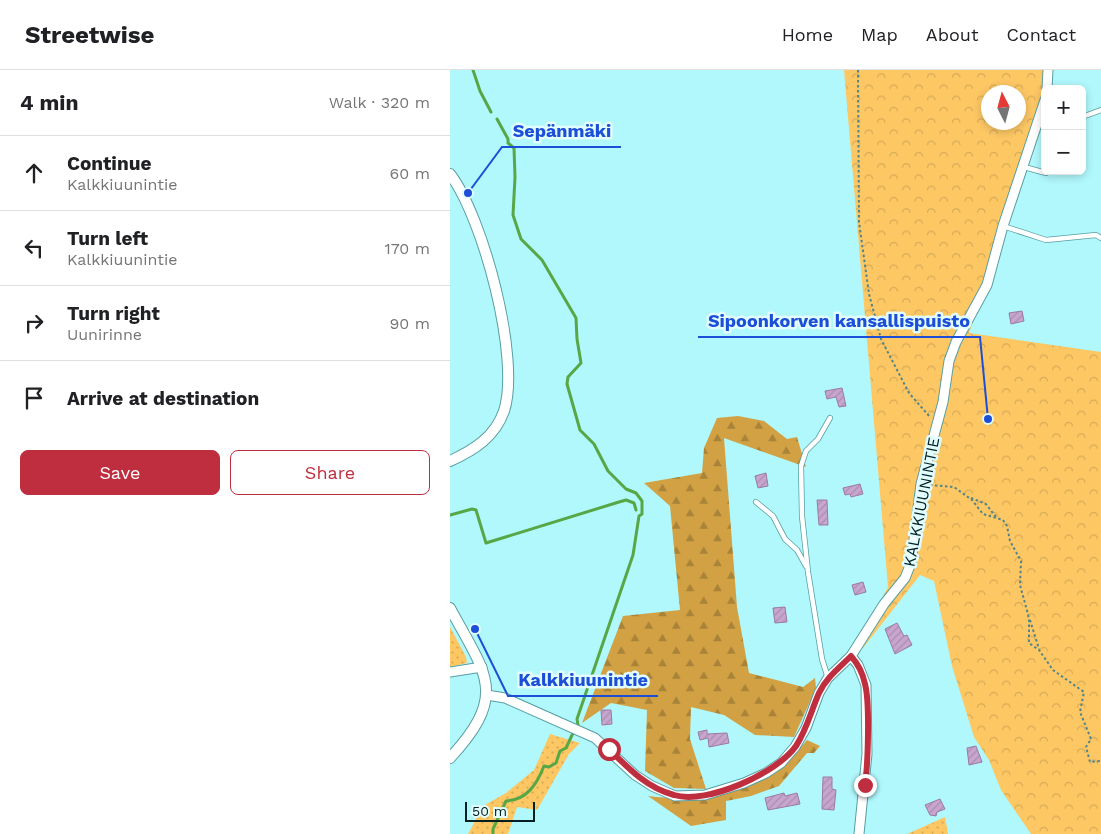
<!DOCTYPE html>
<meta charset="utf-8">
<style>
:root{--surface:#fff;--page:#f6f6f6;--text:#202124;--muted:#757577;--line:#e0e0e0;--accent:#bf2e3e}
body{margin:0;font-family:"Work Sans",sans-serif;background:var(--page);color:var(--text)}
.controls{position:absolute;right:15px;top:15px;display:grid;overflow:hidden;border-radius:8px;box-shadow:0 2px 8px #0003}
.controls button{width:45px;height:45px;display:grid;place-items:center;padding:0;border:0;border-bottom:1px solid var(--line);background:var(--surface);color:var(--text);font:25px sans-serif}
.compass{position:absolute;left:531px;top:15px;width:45px;height:45px;border-radius:50%;background:var(--surface);box-shadow:0 2px 8px #0003;rotate:354deg}
.scale{position:absolute;left:15px;bottom:12px;width:70px;box-sizing:border-box;padding-left:5px;border:2px solid #021f21;border-top:0;font-size:14px;line-height:18px;white-space:nowrap;color:#021f21;-webkit-text-stroke:4px #e1fdfe;paint-order:stroke}
.stop{position:absolute;width:15px;height:15px;margin:-11px;border:4px solid #bf2e3e;border-radius:50%;background:#fff}
.stop.end{background:#bf2e3e;border-color:#fff;box-shadow:0 1px 5px #0008}
.list{margin:0;padding:0;list-style:none}
h2{display:flex;justify-content:space-between;align-items:center;height:65px;margin:0;padding:0 20px;font-size:21px}
h2 small{font-size:16px;font-weight:400;color:var(--muted)}
.list li{display:grid;grid-template-columns:32px 1fr auto;gap:15px;align-items:center;box-sizing:border-box;height:75px;padding:0 20px;border-top:1px solid var(--line)}
.list b{display:block;font-size:19px;white-space:nowrap}
.list p{margin:0;font-size:16px;white-space:nowrap;color:var(--muted)}
.list em{font-size:16px;font-style:normal;color:var(--muted)}
.actions{display:flex;gap:10px;padding:15px 20px}
.actions a{flex:1;padding:11px 0;border:1px solid var(--accent);border-radius:8px;text-align:center;font-size:18px;color:var(--accent)}
.actions .main{background:var(--accent);color:#fff}
.icon{flex:none;width:28px;height:28px;fill:none;stroke:currentColor;stroke-width:2;stroke-linecap:round;stroke-linejoin:round}
.map{position:relative;flex:none;width:651px;height:764px;overflow:hidden}
header{display:flex;align-items:center;gap:30px;box-sizing:border-box;height:70px;padding:0 25px;background:var(--surface);border-bottom:1px solid var(--line)}
header strong{font-size:24px}
nav{display:flex;gap:28px;margin-inline-start:auto;font-size:18px}
main{display:flex}
aside{flex:1;background:var(--surface)}
.map>svg:first-child{display:block}
</style>
<header>
<strong>Streetwise</strong>
<nav><a>Home</a><a>Map</a><a>About</a><a>Contact</a></nav>
</header>
<main>
<aside>
<h2>4 min<small>Walk · 320 m</small></h2>
<ul class="list">
<li><svg class="icon" aria-label="ahead" viewBox="0 0 24 24"><path d="M12 20V5M6 11l6-6 6 6"/></svg><div><b>Continue</b><p>Kalkkiuunintie</p></div><em>60 m</em></li>
<li><svg class="icon" aria-label="left" viewBox="0 0 24 24"><path d="M17 20v-9H6M10 6l-5 5 5 5"/></svg><div><b>Turn left</b><p>Kalkkiuunintie</p></div><em>170 m</em></li>
<li><svg class="icon" aria-label="right" viewBox="0 0 24 24"><path d="M7 20v-9h11M14 6l5 5-5 5"/></svg><div><b>Turn right</b><p>Uunirinne</p></div><em>90 m</em></li>
<li><svg class="icon" aria-label="arrive" viewBox="0 0 24 24"><path d="M6 21V4h12l-3 4 3 4H6"/></svg><div><b>Arrive at destination</b></div></li>
</ul>
<div class="actions"><a class="main">Save</a><a>Share</a></div>
</aside>
<div class="map">
<svg width="651" height="764" viewBox="0 0 651 764">
<defs>
<pattern id="grass-dots" width="8" height="8" patternUnits="userSpaceOnUse" patternTransform="scale(1.25)"><rect width="8" height="8" fill="#fdc764"/><path d="M2 2h.1M6 6h.1" fill="none" stroke="#d7aa56" stroke-width="1.8" stroke-linecap="round"/></pattern>
<pattern id="forest-firs" width="22" height="20" patternUnits="userSpaceOnUse" patternTransform="scale(1.25)"><rect width="22" height="20" fill="#d2a144"/><path d="M5 1l3.5 6h-7zM16 11l3.5 6h-7z" fill="#a88338"/></pattern>
<pattern id="park-crowns" width="20" height="18" patternUnits="userSpaceOnUse" patternTransform="scale(1.25)"><rect width="20" height="18" fill="#fdc764"/><path d="M2 6a3 3 0 1 1 6 0M12 15a3 3 0 1 1 6 0" fill="none" stroke="#d7aa56"/></pattern>
<pattern id="building-hatch" width="6" height="6" patternUnits="userSpaceOnUse" patternTransform="scale(1.25)"><rect width="6" height="6" fill="#c8a5cf"/><path d="M-1 1l2-2M0 6l6-6M5 7l2-2" fill="none" stroke="#aa8eb1"/></pattern>
</defs>
<rect width="100%" height="100%" fill="#b0f8fc"/>
<!-- grass -->
<g fill="url(#grass-dots)">
<path d="M0 557 16 587 17 593 0 597Z"/>
<path d="M100 664 130 673 119 684 87 740 67 737 58 764H18L33 736 56 723 84 700Z"/>
<path d="M495 747 498 764H457Z"/>
</g>
<!-- forest -->
<g fill="url(#forest-firs)">
<path d="M288 346 314 351 337 369 347 367 356 397 274 368 287 537 299 603 353 617 365 608 366 618 344 667 305 665 274 645 241 637 240 669 256 719 224 718 195 701 197 640 161 633 132 653 173 546 230 540 220 436 194 413 252 403 254 378 267 348Z"/>
<path d="M357 670 370 676 364 683H357L329 716 301 726 276 731V750L241 756 198 726C261 734 316 720 357 670Z"/>
</g>
<!-- park -->
<path fill="url(#park-crowns)" fill-rule="evenodd" d="M394 0H598L595 35 556 160 519 263 651 282V764H581L551 720 539 690 524 667 502 596 484 511 470 505 413 578 406 576 438 517ZM538 22H568V52H538Z"/>
<g fill="none" stroke-linecap="round" stroke-linejoin="round">
<!-- stream -->
<g stroke="#57a747" stroke-width="3">
<path d="M23 0 30 21 41 42"/>
<path d="M47 49 58 69V73L64 78 65 107 63 145 71 169 92 190 126 248 127 269 131 293 118 307 117 314 130 360 144 374 158 401 176 419 186 423 192 431V444L189 446 183 485 127 649 128 655"/>
<path d="M0 445 22 439 26 440 36 473 169 432 176 430 184 433 186 440"/>
<path d="M43 764V759L56 731C77 730 87 714 94 696L99 697 106 693 110 681 116 678 123 663"/>
</g>
</g>
<!-- building -->
<g fill="url(#building-hatch)" stroke="#9b7aa2">
<path d="M572 241 574 251 561 254 559 243Z"/>
<path d="M392 318 396 336 389 337 386 327 377 329 375 321Z"/>
<path d="M316 403 318 416 308 418 305 406Z"/>
<path d="M410 414 413 424 401 427 400 424 395 425 393 418Z"/>
<path d="M367 430H377L378 455H369Z"/>
<path d="M413 512 416 522 405 525 402 515Z"/>
<path d="M335 537 337 552 325 553 323 538Z"/>
<path d="M447 553 454 566 457 565 462 575 445 584 435 559Z"/>
<path d="M151 640H161L162 654 152 655Z"/>
<path d="M257 660V664L277 663 279 673 259 677 258 668 250 670 248 662Z"/>
<path d="M526 676 532 692 519 695 517 678Z"/>
<path d="M373 707H382V719L386 720 384 740 372 739Z"/>
<path d="M334 723 335 726 347 723 350 734 318 740 315 728Z"/>
<path d="M490 729 495 739 487 742 486 746 480 745 475 735Z"/>
</g>
<g fill="none" stroke-linecap="round" stroke-linejoin="round">
<defs>
<g id="service">
<path d="M632 47 651 40"/>
<path d="M574 97 596 103"/>
<path d="M553 156 596 170 646 165 651 168"/>
<path d="M306 432 323 446 335 469 347 480 356 496"/>
<path d="M378 608 372 589 358 502 352 446 351 396 356 381 368 369 380 348"/>
</g>
<g id="minor">
<path d="M597 19 598 0"/>
<path d="M401 586 408 595 416 615 417 684 409 764"/>
<path d="M0 602 32 597"/>
<path d="M37 625 55 628 145 668 185 705 202 716 225 726 255 725 294 713 316 703 331 693 345 677 356 658 369 623 378 608 401 586 434 534 455 508 461 493 471 414 493 332 499 291 506 272 537 215 553 156 595 30"/>
</g>
<g id="tertiary">
<path d="M0 104C33 147 71 289 54 341 45 367 24 380 0 391"/>
<path d="M0 538C36 605 59 624 0 688"/>
</g>
</defs>
<!-- service casing -->
<use href="#service" stroke="#589ea2" stroke-width="6"/>
<!-- minor casing -->
<use href="#minor" stroke="#589ea2" stroke-width="11"/>
<!-- tertiary casing -->
<use href="#tertiary" stroke="#589ea2" stroke-width="12"/>
<!-- path -->
<g stroke="#538487" stroke-width="2" stroke-dasharray="2.5 2.5" stroke-linecap="butt">
<path d="M408 0 409 152 419 224 431 269 459 323 480 347"/>
<path d="M480 415 504 417 522 430 533 444 553 450 557 456 560 471 571 491 570 515 579 548V573L589 580 603 600 634 622 630 642 641 669 636 677 640 692 651 691"/>
<path d="M521 428 536 434 546 447"/>
<path d="M580 550 589 579"/>
</g>
<!-- service -->
<use href="#service" stroke="#fff" stroke-width="4.5"/>
<!-- minor -->
<use href="#minor" stroke="#fff" stroke-width="9"/>
<!-- tertiary -->
<use href="#tertiary" stroke="#fff" stroke-width="10"/>
</g>
<g fill="none" stroke-linecap="round" stroke-linejoin="round">
<!-- route -->
<path stroke="#bf2e3e" stroke-width="6" d="M159 679C178 698 197 718 224 725 257 735 327 703 346 676 357 659 361 641 369 623 376 608 389 598 401 586 408 594 413 604 415 614 420 633 418 694 415 715"/>
</g>
<g text-anchor="middle" stroke-width="5" stroke-linejoin="round" paint-order="stroke">
<!-- street labels -->
<g font-size="16" fill="#021f21" stroke="#e1fdfe">
<text transform="translate(471 432) rotate(-79)" y="6">KALKKIUUNINTIE</text>
</g>
</g>
<!-- callouts -->
<path fill="none" stroke="#1d4ed8" stroke-width="2" d="M18 123L52 77H171M538 349L530 267H248M25 559L58 626H208"/>
<g fill="#1d4ed8" stroke="#e1fdfe" stroke-width="2">
<circle cx="18" cy="123" r="5"/>
<circle cx="538" cy="349" r="5"/>
<circle cx="25" cy="559" r="5"/>
</g>
<g font-size="18" text-anchor="middle" font-weight="bold" fill="#1d4ed8" stroke="#e1fdfe" stroke-width="5" stroke-linejoin="round" paint-order="stroke">
<text x="112" y="67">Sepänmäki</text>
<text x="389" y="257">Sipoonkorven kansallispuisto</text>
<text x="133" y="616">Kalkkiuunintie</text>
</g>
</svg>
<div class="controls">
<button>+</button>
<button>−</button>
</div>
<svg class="compass" viewBox="-18 -18 36 36"><path d="M0-13l5 13h-10z" fill="#e53935"/><path d="M0 13l5-13h-10z" fill="#757577"/></svg>
<div class="scale">50 m</div>
<div class="stop" style="left:159px;top:679px"></div>
<div class="stop end" style="left:415px;top:715px"></div>
</div>
</main>
